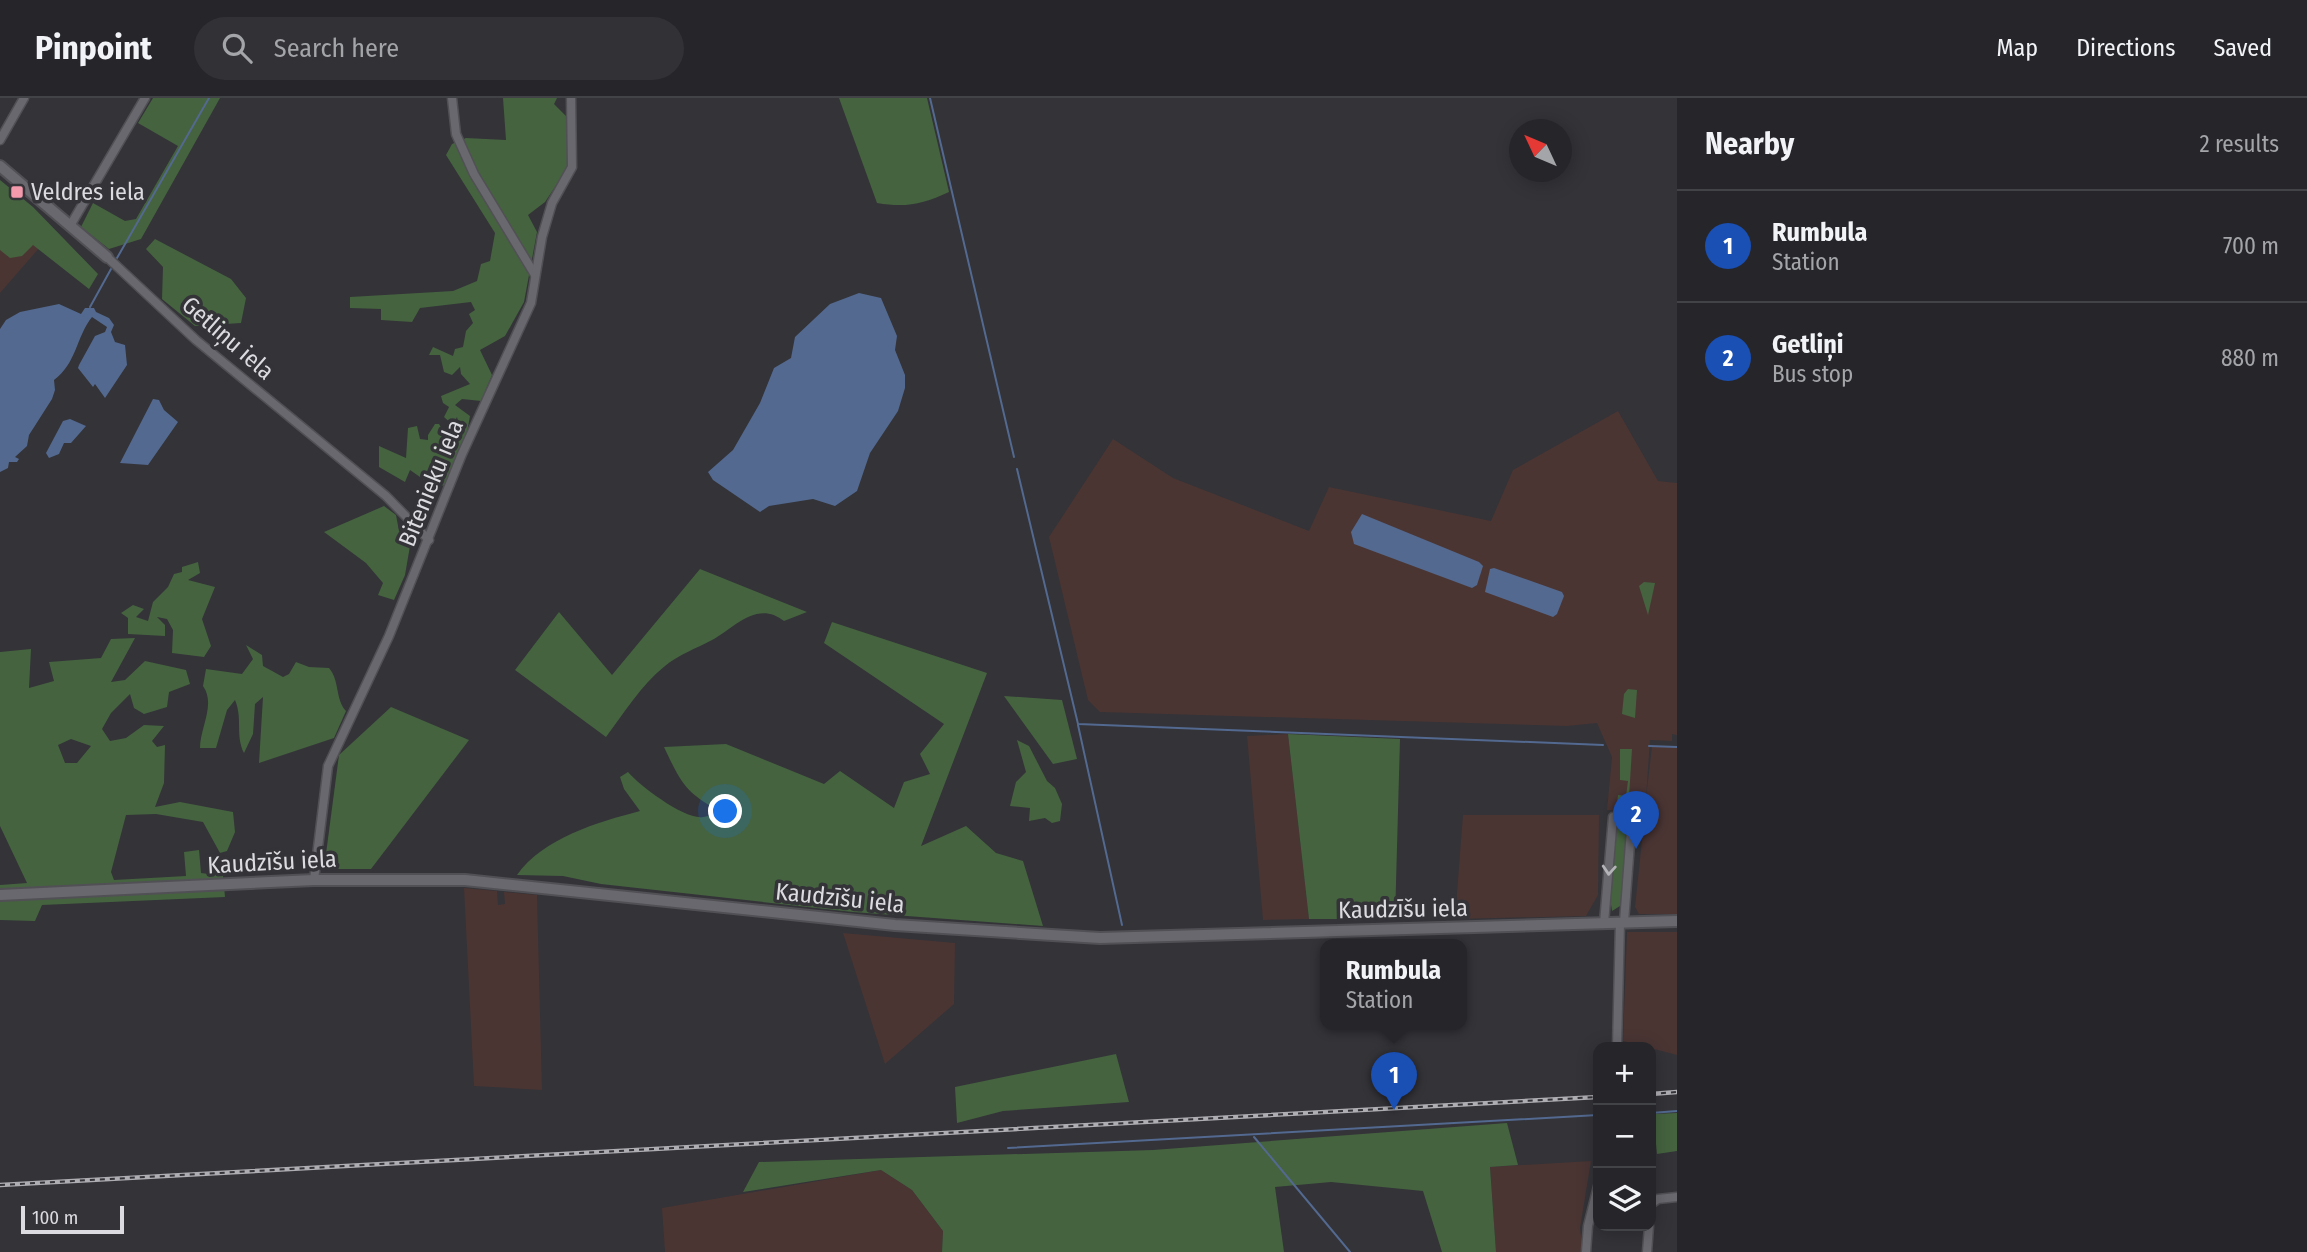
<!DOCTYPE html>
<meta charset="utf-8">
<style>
:root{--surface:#26262a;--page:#323236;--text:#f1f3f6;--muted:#a4a5a8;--line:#424347;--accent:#f39aac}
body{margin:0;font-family:"Fira Sans Condensed",sans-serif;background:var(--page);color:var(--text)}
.controls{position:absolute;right:21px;bottom:21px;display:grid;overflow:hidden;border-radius:14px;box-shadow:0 4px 18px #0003}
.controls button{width:63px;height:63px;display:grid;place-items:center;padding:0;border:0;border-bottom:2px solid var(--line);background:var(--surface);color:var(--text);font:35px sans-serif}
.compass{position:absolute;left:1509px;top:21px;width:63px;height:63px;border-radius:50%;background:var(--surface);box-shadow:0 4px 18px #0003;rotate:314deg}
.scale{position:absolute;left:21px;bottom:18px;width:103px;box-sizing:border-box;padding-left:7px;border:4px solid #dcdbdf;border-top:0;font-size:19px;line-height:24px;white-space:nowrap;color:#dcdbdf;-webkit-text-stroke:5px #333338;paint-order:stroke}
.you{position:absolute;left:726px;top:714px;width:24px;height:24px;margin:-18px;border:5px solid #fff;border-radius:50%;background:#1a73e8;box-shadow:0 0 0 10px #1a73e833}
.badge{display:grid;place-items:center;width:46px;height:46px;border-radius:50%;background:var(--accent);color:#fff;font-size:23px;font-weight:700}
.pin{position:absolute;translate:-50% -58px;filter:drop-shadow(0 2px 4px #0008)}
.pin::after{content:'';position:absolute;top:37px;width:24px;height:21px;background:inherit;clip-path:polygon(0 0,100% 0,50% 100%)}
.popup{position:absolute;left:1320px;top:841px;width:147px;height:91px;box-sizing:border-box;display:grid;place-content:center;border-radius:14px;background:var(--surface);filter:drop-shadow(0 2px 5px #0005);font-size:23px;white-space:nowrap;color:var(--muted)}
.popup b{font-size:26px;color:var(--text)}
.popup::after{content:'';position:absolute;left:50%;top:100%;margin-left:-14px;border:14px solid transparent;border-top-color:var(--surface)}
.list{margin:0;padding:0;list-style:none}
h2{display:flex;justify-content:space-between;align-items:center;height:91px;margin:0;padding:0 28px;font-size:30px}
h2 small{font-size:23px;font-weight:400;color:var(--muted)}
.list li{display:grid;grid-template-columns:46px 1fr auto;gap:21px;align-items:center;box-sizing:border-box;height:112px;padding:0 28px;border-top:2px solid var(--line)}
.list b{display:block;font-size:26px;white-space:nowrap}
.list p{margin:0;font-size:23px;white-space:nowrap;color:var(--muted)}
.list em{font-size:23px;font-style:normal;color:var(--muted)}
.icon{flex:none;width:38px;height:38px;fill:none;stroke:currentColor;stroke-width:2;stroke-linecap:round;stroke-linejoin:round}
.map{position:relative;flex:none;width:1677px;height:1154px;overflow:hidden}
header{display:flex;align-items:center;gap:42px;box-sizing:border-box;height:98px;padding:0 35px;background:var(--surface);border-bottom:2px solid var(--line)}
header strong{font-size:33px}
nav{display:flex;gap:38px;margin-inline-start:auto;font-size:24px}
.search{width:490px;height:63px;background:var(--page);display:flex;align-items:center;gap:18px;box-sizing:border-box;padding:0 24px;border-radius:38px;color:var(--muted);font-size:26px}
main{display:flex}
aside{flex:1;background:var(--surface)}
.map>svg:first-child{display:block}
</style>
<header>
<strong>Pinpoint</strong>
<div class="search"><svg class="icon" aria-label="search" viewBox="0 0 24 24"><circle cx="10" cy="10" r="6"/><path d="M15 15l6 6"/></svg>Search here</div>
<nav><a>Map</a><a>Directions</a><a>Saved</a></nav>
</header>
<main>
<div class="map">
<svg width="1677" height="1154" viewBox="0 0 1677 1154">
<rect width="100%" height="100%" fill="#333338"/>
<!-- industrial -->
<g fill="#4a3533">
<path d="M0 90 54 133 0 195Z"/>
<path d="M1618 313 1658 383 1677 385V637L1672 636V643L1650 642 1646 700 1652 649H1677V816H1639L1635 809 1645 714 1607 712 1612 659 1597 625 1567 628 1100 614 1088 602 1049 439 1113 341 1173 380 1309 433 1329 389 1491 423 1513 372Z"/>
<path d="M1288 636 1309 821 1263 822 1247 638Z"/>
<path d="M1463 717H1599L1598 797 1586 818 1455 821Z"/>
<path d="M464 790 497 793 498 807 505 806 504 794 537 797 542 992 474 988Z"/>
<path d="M1627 834H1677V957L1623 943Z"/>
<path d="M843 835 955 845 954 906 885 966Z"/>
<path d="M1591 1063 1580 1130 1583 1154H1496L1490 1069Z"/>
<path d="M881 1072 912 1092 943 1133 942 1154H665L662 1110Z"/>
</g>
<!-- green -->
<g fill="#45633f" fill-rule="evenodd">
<path d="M153 0H220L141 141 109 151 81 129 93 105 125 123 136 121 178 48 138 25Z"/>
<path d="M503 0H557L554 6 566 18 569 68 545 104 528 117 537 134 524 204 505 238 480 252 492 277 481 303 462 301 455 307 470 318 465 345 447 388 430 386 410 372 405 384 379 369V348L406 360 408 330 417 328 420 341 428 342V337L435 326H439L443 333 462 340 457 319 453 327 444 319 449 309 443 305 441 298 470 286 461 276 460 269 452 277 444 274 440 257H429L433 249 453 258 455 251 463 249 466 233 473 225 469 216 475 212 471 204 420 210 412 224 381 222V211L350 210V199L453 193 477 183 481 166 490 163 495 135 446 57 452 46 466 40 506 42Z"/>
<path d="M839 0H927L949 94C923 106 906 110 877 105Z"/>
<path d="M0 82 33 109 98 176 89 191 33 147 22 158 10 160 0 152Z"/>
<path d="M155 141 231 181 246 200 241 225 195 228 162 201 163 169 146 151Z"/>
<path d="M384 408 396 417 399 433 410 448 405 477 394 502 378 497 383 485 366 465 324 434Z"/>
<path d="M198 464 200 475 188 482 215 489 202 521 211 548 204 559 172 555 173 532 167 521 157 519 165 527V538L128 536V520L121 515 133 507 144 511 136 519 148 523 153 504 168 489 174 476 182 474V469Z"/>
<path d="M700 471 807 514 784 523C757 501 733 531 712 542 697 550 678 557 665 568 641 587 624 615 606 639L515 572 559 514 612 577Z"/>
<path d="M1644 484 1655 485 1648 517 1639 488Z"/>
<path d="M832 524 987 575 921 748 966 728 996 755 1023 763 1043 828 853 814 601 786 563 778 517 777C543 740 598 724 640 713L624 691 620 679 628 674C640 688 685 722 703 719 708 719 714 715 719 713 685 694 681 685 664 649L726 646 824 686 840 673 894 710 904 684 930 676 920 656 944 626 824 545Z"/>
<path d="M135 540 111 584 125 582 145 563 186 572 190 586 169 594 167 609 144 616 134 610 130 596 111 615 102 631 110 643 126 640 144 627 164 628 152 643 157 649 165 647 164 685 155 709 180 704 233 714 235 734 227 753 220 755 203 724 156 716 126 717 111 774 114 782 186 778 184 754 199 752 201 775 223 778 225 799 42 807 35 823 0 822V787L27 785 0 728V554L31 551 29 590 54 583 49 564 101 560 111 541ZM71 641 91 648 77 665H65L58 647Z"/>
<path d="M246 547 262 557 263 568 283 579 289 576 296 564 309 569 329 570C340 583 335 601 346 613L334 640 259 665 263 599 255 606 253 636 244 655C235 637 243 621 235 602L227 612 216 650H200C200 630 216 606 203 588L206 571 242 576 253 561Z"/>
<path d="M1628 591 1637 592 1635 620 1622 616 1624 596Z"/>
<path d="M1004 598 1062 602 1077 661 1053 666Z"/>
<path d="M391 609 469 642 371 771H324L339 657Z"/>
<path d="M1288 636 1400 641 1395 821H1309Z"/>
<path d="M1017 642 1029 648 1047 683 1055 690 1062 706 1060 723 1052 725 1045 720 1029 723 1030 710 1010 708 1016 684 1026 674Z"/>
<path d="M1620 651H1632L1628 715H1616L1618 697 1626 698 1628 683 1620 682Z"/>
<path d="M1624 722 1627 725 1622 798 1620 808 1612 813 1610 800 1615 727Z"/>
<path d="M1116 956 1129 1004 1003 1013 957 1025 955 989Z"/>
<path d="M1677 1015V1053L1657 1056 1653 1016Z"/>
<path d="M1507 1025 1518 1067 1490 1069 1496 1154H1442L1423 1093 1331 1084 1275 1089 1284 1154H942L943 1133 912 1092 881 1072 743 1094 759 1064 1153 1052Z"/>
</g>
<!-- water -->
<g fill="#53698f">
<path d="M859 195 881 200 897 238 895 252 905 277V290L898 313 870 355 857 393 835 408 813 401 769 408 760 414 713 382 708 374 733 352 760 305 774 270 791 260 795 239 830 206Z"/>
<path d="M59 206 81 216 85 210H94L96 214 109 220 114 227 111 234 115 244 125 247 127 267 105 300 95 286 93 289 78 270 79 267 95 238 105 234 107 229 92 219C76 239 77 265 54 282L55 292 52 301 29 337 27 348 15 359 19 361 17 364H9L8 370 0 374V231L6 222 20 214Z"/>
<path d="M153 301 159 302 164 312 178 324 148 367 120 365Z"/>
<path d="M70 321 86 328 71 345H64L59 356 49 360 46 355 63 323Z"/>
<path d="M1362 416 1479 464 1483 468 1477 487 1472 490 1354 446 1351 434Z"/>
<path d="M1494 470 1562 494 1564 498 1557 516 1553 519 1485 494 1490 471Z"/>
</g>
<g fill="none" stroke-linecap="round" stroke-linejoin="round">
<!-- stream -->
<g stroke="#53698f" stroke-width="2">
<path d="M930 0 1014 359"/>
<path d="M117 160 209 0"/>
<path d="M90 209 111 171"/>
<path d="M1017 371 1078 626 1603 647"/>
<path d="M1078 627 1122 827"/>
<path d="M1649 648 1677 649"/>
<path d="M1651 1015 1677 1013"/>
<path d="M1254 1039 1350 1154"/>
<path d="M1008 1050 1598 1017"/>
</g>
<defs>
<g id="minor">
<path d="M452 0 456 36 474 76 535 177"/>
<path d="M0 42 24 0"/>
<path d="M70 128 145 0"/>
<path d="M107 159 196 242 386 398 429 442"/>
<path d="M314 782 328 668 389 538 462 356 531 205 542 139 552 105 572 69 571 0"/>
<path d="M1604 825 1613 719H1632L1624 824"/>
<path d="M1617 949 1620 824"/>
<path d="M1651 1106 1658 1101 1677 1099"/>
<path d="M1586 1154 1588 1128 1598 1088"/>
<path d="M1647 1154 1649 1128"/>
</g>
<g id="tertiary">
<path d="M0 68 107 159"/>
<path d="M0 797 314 782H465L895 827 1100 840 1677 823"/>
</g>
</defs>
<!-- minor casing -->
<use href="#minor" stroke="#515055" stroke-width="11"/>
<!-- tertiary casing -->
<use href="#tertiary" stroke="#515055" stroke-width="14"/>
<!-- minor -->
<use href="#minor" stroke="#69686e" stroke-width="8"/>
<!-- tertiary -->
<use href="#tertiary" stroke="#69686e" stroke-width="10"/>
<defs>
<g id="rail">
<path d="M1651 996 1677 994"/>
<path d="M0 1087 1598 999"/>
</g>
</defs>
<!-- rail casing -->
<use href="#rail" stroke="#aeadb2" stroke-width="4.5"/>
<!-- rail -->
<use href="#rail" stroke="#333338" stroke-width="2" stroke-dasharray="5" stroke-linecap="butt"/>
</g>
<!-- one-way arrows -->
<defs><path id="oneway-chevron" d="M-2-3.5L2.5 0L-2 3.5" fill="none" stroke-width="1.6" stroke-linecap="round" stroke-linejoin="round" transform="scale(1.75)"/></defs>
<use stroke="#b4b3b7" href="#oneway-chevron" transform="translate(1609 772) rotate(94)"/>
<!-- markers -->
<rect fill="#f39aac" stroke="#333338" stroke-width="2.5" x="10" y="87" width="14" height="14" rx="3.5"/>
<g text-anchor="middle" stroke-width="7" stroke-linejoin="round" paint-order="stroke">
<!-- poi labels -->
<g font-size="24" fill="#dcdbdf" stroke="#333338" text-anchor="start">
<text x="31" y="102">Veldres iela</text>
</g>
<!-- street labels -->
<g font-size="24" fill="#dcdbdf" stroke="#333338">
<text transform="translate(228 240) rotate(41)" y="8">Getliņu iela</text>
<text transform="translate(431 385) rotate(-68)" y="8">Bitenieku iela</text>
<text transform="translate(272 764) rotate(-3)" y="8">Kaudzīšu iela</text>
<text transform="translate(840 800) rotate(6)" y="8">Kaudzīšu iela</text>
<text transform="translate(1403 811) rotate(-1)" y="8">Kaudzīšu iela</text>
</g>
</g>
</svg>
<div class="controls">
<button>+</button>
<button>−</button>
<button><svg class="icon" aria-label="layers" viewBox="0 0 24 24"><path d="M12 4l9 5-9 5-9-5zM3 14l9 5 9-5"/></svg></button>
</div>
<svg class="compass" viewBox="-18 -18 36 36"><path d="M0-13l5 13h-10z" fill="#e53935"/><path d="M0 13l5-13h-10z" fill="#a4a5a8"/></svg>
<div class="scale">100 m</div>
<div class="you"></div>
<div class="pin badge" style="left:1394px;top:1012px;background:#1a4fb4">1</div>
<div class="popup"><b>Rumbula</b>Station</div>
<div class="pin badge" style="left:1636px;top:751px;background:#1a4fb4">2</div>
</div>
<aside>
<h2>Nearby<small>2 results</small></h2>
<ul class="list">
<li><span class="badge" style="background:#1a4fb4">1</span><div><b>Rumbula</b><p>Station</p></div><em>700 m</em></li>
<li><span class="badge" style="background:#1a4fb4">2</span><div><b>Getliņi</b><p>Bus stop</p></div><em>880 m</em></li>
</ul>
</aside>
</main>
